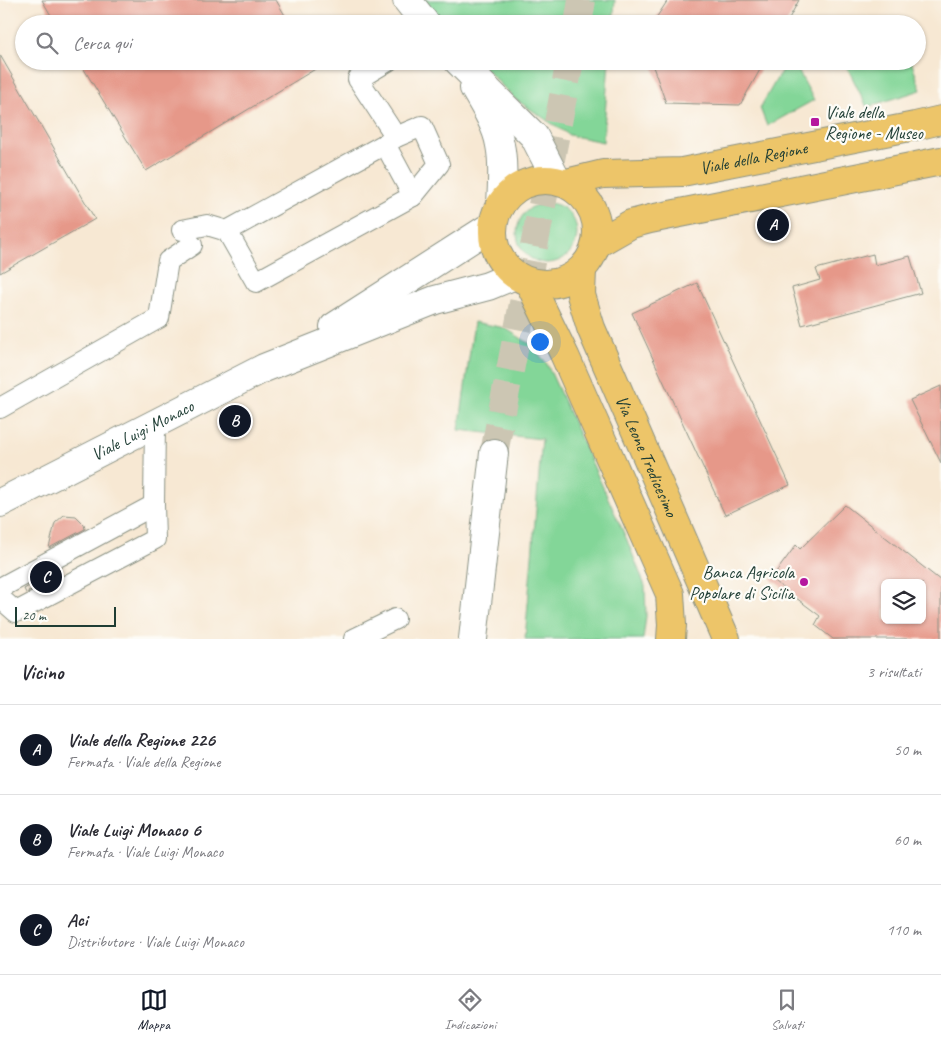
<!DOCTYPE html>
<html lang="it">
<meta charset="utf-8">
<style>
:root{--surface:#fff;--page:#f2f2f3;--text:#2b2b33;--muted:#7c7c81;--line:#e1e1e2;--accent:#111827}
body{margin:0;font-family:Caveat,sans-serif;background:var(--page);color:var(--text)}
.controls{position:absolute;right:15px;bottom:15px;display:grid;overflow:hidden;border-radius:8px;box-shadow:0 1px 4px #0004}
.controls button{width:45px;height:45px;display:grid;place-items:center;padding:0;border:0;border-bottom:1px solid var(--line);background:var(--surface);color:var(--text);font:25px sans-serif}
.scale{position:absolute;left:15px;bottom:12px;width:101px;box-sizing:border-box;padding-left:5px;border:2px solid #1f3d34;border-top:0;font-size:14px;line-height:18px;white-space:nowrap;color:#1f3d34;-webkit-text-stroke:4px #fdfcf7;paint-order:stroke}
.you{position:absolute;left:539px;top:341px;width:18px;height:18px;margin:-12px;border:4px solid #fff;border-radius:50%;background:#1a73e8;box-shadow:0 0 0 8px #1a73e833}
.badge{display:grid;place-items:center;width:32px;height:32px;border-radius:50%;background:var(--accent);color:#fff;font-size:16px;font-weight:700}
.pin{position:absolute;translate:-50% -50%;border:2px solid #fff;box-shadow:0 1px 5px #0006}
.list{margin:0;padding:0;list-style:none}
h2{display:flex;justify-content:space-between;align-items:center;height:65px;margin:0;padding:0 20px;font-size:21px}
h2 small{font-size:16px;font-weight:400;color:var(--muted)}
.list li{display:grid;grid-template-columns:32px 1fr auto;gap:15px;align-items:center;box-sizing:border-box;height:90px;padding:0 20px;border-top:1px solid var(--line)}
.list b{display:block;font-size:19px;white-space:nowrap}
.list p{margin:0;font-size:16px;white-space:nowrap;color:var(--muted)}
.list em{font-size:16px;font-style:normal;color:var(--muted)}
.icon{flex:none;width:28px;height:28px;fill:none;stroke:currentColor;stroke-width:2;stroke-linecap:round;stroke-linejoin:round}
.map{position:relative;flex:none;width:941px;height:639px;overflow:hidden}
.search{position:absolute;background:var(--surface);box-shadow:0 1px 4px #0004;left:15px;right:15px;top:15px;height:55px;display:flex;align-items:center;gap:12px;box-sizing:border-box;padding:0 18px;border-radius:28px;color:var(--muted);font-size:19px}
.sheet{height:335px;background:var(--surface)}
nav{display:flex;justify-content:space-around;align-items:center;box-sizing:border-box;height:70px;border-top:1px solid var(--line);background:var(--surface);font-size:14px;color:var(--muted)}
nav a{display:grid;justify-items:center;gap:2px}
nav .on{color:var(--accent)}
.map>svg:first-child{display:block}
</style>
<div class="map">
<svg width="941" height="639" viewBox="0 0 941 639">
<rect width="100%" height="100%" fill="#fdfcf7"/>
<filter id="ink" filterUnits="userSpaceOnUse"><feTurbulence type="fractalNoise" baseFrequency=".02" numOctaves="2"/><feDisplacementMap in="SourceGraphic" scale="10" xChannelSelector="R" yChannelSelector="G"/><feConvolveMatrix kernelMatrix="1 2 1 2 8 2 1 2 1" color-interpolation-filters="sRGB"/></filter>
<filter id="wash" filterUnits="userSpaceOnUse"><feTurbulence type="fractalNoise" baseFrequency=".0096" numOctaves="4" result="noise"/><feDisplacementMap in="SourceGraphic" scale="20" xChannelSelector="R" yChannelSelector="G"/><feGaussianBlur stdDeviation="1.12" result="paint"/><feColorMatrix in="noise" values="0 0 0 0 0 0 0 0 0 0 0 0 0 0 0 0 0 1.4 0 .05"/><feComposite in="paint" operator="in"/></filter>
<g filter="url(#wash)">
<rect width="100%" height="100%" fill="#f7e8d3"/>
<!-- green -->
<g fill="#83d698" stroke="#518a66">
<path d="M420 0H615L613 24H443Z"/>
<path d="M478 61H609L603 142 569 135 515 99Z"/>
<path d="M787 61H793L814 100 767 126 760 108Z"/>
<path d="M844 61H911L921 90 867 107Z"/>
<circle cx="547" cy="233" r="30"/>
<path d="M474 322 505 328 530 344 547 364 627 540 645 586 646 616 643 639H525L542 439 459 430Z"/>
</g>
<g id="blocks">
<!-- building -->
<g fill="#e69889" fill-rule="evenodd">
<path d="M42 0H276L290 24H56Z"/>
<path d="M668 0H799L786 24H652Z"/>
<path d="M0 55 95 219 0 273Z"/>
<path d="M79 61H313L317 68 146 171Z"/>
<path d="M651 61H765L740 105 666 103Z"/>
<path d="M873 254 875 265 910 256 921 293 802 325 792 288 820 280 816 269Z"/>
<path d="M697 283 790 485 725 515 632 313Z"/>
<path d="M941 386V463L910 400Z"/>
<path d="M845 505 941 581V639H833L815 625 820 616 771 579 796 545 800 549ZM885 583H922V620H885Z"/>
<path d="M64 515 76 516 84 524 85 529 49 548 55 523Z"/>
<path d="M56 571 57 577 26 593 24 589Z"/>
</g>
</g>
</g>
<g filter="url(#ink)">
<use href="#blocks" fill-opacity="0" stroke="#8b9284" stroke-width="1"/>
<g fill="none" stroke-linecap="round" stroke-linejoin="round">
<!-- minor-tunnel -->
<g stroke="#ccc6b3" stroke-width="28" stroke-dasharray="28 14" stroke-linecap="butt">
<path d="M578 24 582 0"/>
<path d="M494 453 570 61"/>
</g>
<defs>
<g id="service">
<path d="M388 61 358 79 396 137"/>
<path d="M385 144 396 137 422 126 439 164 413 196"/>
<path d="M182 230 207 225 227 231 256 282 413 196 385 144 227 231"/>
<path d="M0 408 159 318 168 261 192 245"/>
<path d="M0 588 154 505 155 424"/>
<path d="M0 598 16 612 155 539 154 505"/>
<path d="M354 639 395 619"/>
</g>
<g id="minor">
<path d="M407 0 426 24"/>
<path d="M458 61 534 136 556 179"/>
<path d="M474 88C484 105 497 126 500 145 504 164 502 184 501 204"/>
<path d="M473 639 494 453"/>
</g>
<g id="tertiary">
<path d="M334 327 493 225"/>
<path id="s1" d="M0 503 264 368 435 300 488 286 515 275"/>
</g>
<g id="primary">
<circle cx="545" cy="232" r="52"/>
<path id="s2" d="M566 183 603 174 682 172 915 126 941 120"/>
<path d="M596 244 631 224 650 219 941 161"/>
<path id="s3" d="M582 270 581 295 591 328 726 639"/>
<path d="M529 282 565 356 670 594 672 625 671 639"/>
</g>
</defs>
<!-- service casing -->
<use href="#service" stroke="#8b9284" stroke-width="22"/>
<!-- minor casing -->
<use href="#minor" stroke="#8b9284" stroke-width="30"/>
<!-- tertiary casing -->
<use href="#tertiary" stroke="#8b9284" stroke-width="30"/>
<!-- primary casing -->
<use href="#primary" stroke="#8b9284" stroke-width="30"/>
<!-- service -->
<use href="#service" stroke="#fff" stroke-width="20"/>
<!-- minor -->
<use href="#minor" stroke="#fff" stroke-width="28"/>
<!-- tertiary -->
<use href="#tertiary" stroke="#fff" stroke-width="28"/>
<!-- primary -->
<use href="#primary" stroke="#edc569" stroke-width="28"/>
</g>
</g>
<!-- markers -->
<g fill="#b5179e" stroke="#fdfcf7" stroke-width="2">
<rect x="810" y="117" width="10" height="10" rx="2.5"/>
<circle cx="804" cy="582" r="5"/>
</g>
<g text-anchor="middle" stroke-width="4.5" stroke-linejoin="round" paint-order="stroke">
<!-- poi labels -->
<g font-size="18" fill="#1f3d34" stroke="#fdfcf7" text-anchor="start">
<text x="825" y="118">Viale della<tspan x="825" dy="21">Regione - Museo</tspan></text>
<text x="794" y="578" text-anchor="end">Banca Agricola<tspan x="794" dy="21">Popolare di Sicilia</tspan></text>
</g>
<!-- street labels -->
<g font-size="18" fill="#1f3d34" stroke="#fdfcf7">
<text dy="6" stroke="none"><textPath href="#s2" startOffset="190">Viale della Regione</textPath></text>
<text dy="6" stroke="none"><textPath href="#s1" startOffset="160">Viale Luigi Monaco</textPath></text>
<text dy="6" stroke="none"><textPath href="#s3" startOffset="199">Via Leone Tredicesimo</textPath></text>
</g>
</g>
</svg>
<div class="controls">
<button><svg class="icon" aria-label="layers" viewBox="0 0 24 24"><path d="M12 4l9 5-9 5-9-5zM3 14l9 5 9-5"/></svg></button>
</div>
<div class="scale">20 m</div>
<div class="you"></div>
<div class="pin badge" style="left:773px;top:225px">A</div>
<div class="pin badge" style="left:235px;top:421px">B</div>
<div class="pin badge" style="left:46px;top:577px">C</div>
<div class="search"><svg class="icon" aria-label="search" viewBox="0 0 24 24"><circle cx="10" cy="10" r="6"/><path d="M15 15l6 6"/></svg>Cerca qui</div>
</div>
<section class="sheet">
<h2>Vicino<small>3 risultati</small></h2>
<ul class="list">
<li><span class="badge">A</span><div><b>Viale della Regione 226</b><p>Fermata · Viale della Regione</p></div><em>50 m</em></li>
<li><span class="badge">B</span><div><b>Viale Luigi Monaco 6</b><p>Fermata · Viale Luigi Monaco</p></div><em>60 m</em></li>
<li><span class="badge">C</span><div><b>Aci</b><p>Distributore · Viale Luigi Monaco</p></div><em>110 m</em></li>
</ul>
</section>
<nav>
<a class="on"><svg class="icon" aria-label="map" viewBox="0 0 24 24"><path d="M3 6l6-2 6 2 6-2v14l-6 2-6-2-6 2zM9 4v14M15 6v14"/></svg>Mappa</a>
<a><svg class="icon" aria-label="directions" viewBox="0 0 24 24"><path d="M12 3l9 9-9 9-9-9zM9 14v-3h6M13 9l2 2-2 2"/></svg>Indicazioni</a>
<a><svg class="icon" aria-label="saved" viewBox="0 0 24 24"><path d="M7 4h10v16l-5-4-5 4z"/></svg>Salvati</a>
</nav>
